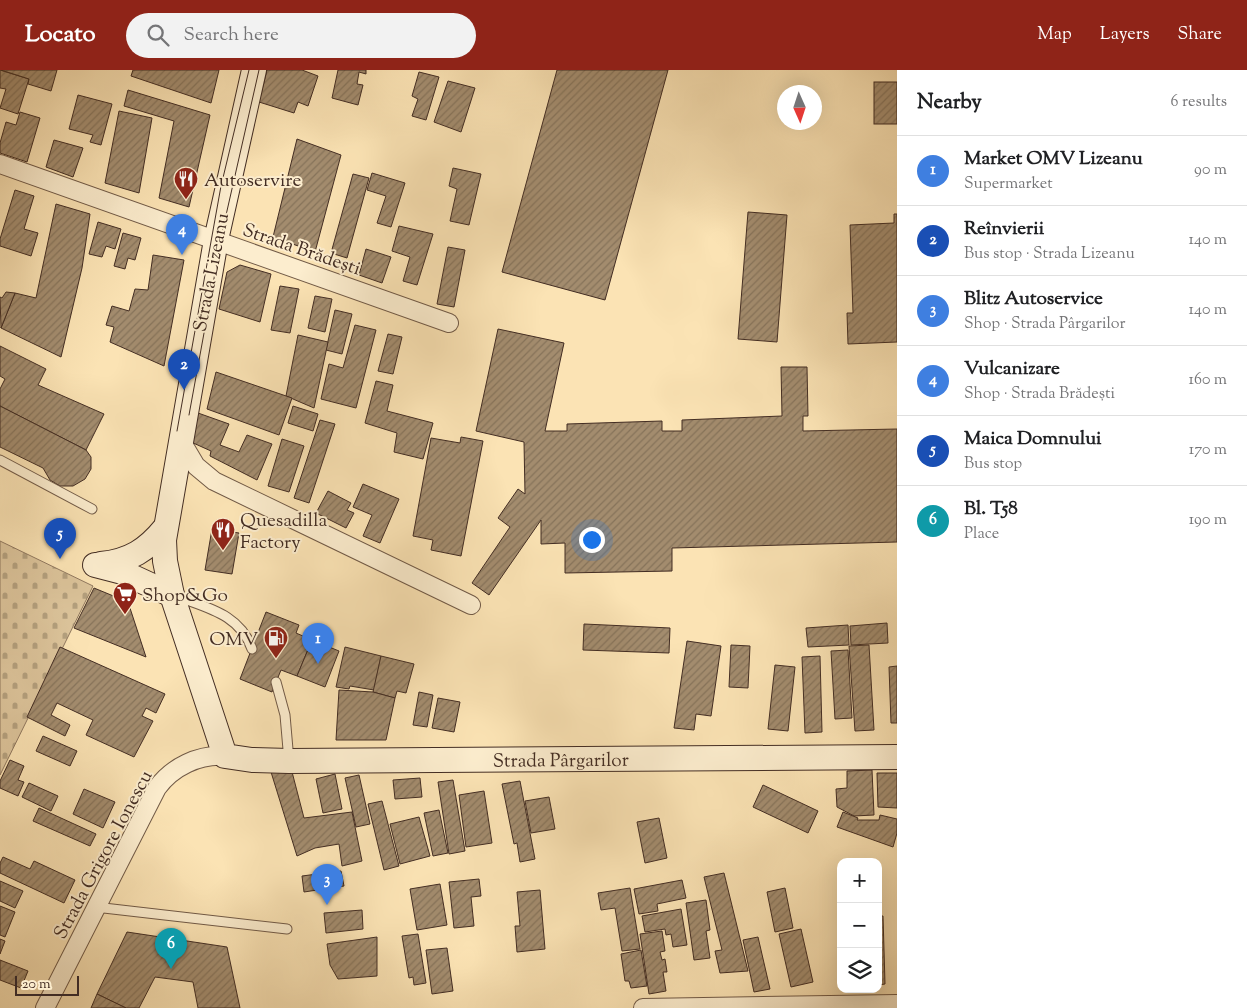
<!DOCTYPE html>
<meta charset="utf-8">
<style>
:root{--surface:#fff;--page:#f2f2f2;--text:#202124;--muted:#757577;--line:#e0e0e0;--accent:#8f2418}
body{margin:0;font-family:"Sorts Mill Goudy",serif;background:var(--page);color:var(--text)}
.controls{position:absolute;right:15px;bottom:15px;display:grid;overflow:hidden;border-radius:10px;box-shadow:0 5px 20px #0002}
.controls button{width:45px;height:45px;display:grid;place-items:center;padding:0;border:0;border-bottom:1px solid var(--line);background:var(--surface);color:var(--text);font:25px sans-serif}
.compass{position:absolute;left:777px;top:15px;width:45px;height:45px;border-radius:50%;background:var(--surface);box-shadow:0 5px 20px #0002;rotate:177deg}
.scale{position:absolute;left:15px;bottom:12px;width:64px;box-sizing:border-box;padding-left:5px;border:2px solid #432d23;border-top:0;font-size:14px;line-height:18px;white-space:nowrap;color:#432d23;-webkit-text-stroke:4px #fcedce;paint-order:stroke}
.you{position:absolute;left:591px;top:469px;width:18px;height:18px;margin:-12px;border:4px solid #fff;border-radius:50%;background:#1a73e8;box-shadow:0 0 0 8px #1a73e833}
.badge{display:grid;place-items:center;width:32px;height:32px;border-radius:50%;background:var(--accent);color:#fff;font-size:16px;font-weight:700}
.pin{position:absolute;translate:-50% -41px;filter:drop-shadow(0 1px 2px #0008)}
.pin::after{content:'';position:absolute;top:26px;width:18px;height:15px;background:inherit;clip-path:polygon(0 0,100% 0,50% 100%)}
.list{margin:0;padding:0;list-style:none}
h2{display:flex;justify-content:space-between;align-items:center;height:65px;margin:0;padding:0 20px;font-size:21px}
h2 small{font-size:16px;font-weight:400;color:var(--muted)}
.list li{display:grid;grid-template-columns:32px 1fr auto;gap:15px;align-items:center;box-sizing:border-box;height:70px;padding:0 20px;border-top:1px solid var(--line)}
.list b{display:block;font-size:19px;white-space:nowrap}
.list p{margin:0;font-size:16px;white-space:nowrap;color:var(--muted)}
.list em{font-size:16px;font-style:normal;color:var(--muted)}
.icon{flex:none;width:28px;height:28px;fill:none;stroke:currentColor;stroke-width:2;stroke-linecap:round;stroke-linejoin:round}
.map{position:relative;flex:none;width:897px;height:938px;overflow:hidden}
header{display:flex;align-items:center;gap:30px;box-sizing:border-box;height:70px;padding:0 25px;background:var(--accent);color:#fff}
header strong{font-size:24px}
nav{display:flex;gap:28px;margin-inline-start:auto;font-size:18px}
.search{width:350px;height:45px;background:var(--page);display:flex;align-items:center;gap:12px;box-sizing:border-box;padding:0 18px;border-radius:28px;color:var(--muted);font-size:19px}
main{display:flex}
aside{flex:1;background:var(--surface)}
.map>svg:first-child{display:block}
</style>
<header>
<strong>Locato</strong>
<div class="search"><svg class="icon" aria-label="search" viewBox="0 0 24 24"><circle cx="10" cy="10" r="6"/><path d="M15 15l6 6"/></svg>Search here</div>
<nav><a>Map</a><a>Layers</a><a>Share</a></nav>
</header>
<main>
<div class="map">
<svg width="897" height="938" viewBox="0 0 897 938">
<defs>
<pattern id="cemetery-stones" width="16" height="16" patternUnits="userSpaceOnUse" patternTransform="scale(1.25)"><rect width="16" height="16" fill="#dcc49b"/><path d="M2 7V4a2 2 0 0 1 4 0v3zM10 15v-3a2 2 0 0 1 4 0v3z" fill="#b4a07e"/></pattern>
<pattern id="building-hatch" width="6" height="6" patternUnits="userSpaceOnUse" patternTransform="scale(1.25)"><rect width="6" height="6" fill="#a38c6e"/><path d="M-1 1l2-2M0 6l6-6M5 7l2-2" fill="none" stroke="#86735a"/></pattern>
</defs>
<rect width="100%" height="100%" fill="#fbe3b4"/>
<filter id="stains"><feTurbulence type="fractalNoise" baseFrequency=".004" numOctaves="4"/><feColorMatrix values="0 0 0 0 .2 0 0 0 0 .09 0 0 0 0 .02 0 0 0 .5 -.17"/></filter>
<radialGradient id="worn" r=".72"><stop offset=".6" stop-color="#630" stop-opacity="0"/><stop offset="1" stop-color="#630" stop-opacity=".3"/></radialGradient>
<!-- cemetery -->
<path fill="url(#cemetery-stones)" stroke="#90785f" d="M0 471 93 516 0 705Z"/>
<!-- building -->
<g fill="url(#building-hatch)" stroke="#432d23">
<path d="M0 0 29 9 18 44 0 38 6 19 0 18Z"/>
<path d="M1 0H57L51 21 28 14 29 9Z"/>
<path d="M133 0H219L211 33 131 6Z"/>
<path d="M267 0H302L318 6 308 36 298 32 294 43 259 32Z"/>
<path d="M338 0H366V4L359 2 357 14 363 15 358 35 332 28Z"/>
<path d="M557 0H668L605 230 502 202Z"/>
<path d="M419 2 439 7 426 50 412 46 418 29 412 26Z"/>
<path d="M448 11 475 18 461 62 434 52Z"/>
<rect x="874" y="12" width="23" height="42"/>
<path d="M128 20 210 45 189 137 159 128 174 51 124 36Z"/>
<path d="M78 25 112 34 101 75 90 72 93 65 69 59Z"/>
<path d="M119 41 152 48 139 123 105 113Z"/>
<path d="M20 42 40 48 27 92 0 83V73L6 52 16 55Z"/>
<path d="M297 69 341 85 315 182 273 167Z"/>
<path d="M54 70 83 78 73 107 46 97Z"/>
<path d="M453 98 481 104 469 155 450 151 457 119 449 116Z"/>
<path d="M372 103 405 113 391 157 377 153 386 126 367 120Z"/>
<path d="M353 104 369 108 347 188 331 183Z"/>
<path d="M15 120 34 126 24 159 38 163 31 186 0 176V169Z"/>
<path d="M56 134 90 144 82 198 61 287 1 258 15 223 36 228Z"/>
<path d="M748 142 787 145 777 272 738 269Z"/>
<path d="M894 144H897V272L848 274 847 243H853L850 155 894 153Z"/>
<path d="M98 152 121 159 115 179 106 176 102 187 89 184Z"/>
<path d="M399 156 433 164 417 215 403 211 410 187 392 181Z"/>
<path d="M123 163 141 168 135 190 128 188 125 199 114 196Z"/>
<path d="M448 177 465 180 454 237 437 234Z"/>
<path d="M366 179 391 187 382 213 359 205Z"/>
<path d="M153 185 184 190 164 296 110 272 114 257 106 255 112 236 129 241 135 219 148 220Z"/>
<path d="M240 195 271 204 260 252 219 239 227 202Z"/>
<path d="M280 216 299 219 290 263 271 260Z"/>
<path d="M6 222 15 223 1 258 0 227 2 228Z"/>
<path d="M315 226 332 229 325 262 308 258Z"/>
<path d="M335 240 352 244 342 284 326 280Z"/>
<path d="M355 255 376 260 356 338 321 329 329 294 343 298Z"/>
<path d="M498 259 564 273 545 361H567V354L662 351V361H682V350L782 346 781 297H807L808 346H803V361L897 359V472L672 478V501L565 503V473L541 474V450L489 525 472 513 510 457 498 448 518 419 525 424 524 372 476 361Z"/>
<path d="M388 264 402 267 393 304 378 301Z"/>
<path d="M298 265 328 272 314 338 286 326Z"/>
<path d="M0 276 46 299 38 315 104 344 86 380 0 336V319L5 309 0 306Z"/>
<path d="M216 302 292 328 279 365 207 339Z"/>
<path d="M376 311 393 315 387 341 433 353 423 389 394 382 397 363 365 353Z"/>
<path d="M0 336 86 380 91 387V399L85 409 73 416H60L50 410 43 398 0 377Z"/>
<path d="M293 336 318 344 313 361 288 353Z"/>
<path d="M198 343 229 354 220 375 239 382 247 365 272 374 257 410 210 386 211 381 191 372Z"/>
<path d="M320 350 335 354 309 433 294 428Z"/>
<path d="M461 367 483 371 461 486 431 480 433 470 413 466 431 368 460 373Z"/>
<path d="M282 369 304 376 289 422 268 416Z"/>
<path d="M363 414 399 429 380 473 363 466 372 445 353 437Z"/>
<path d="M328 421 351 433 347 440 354 443 346 458 316 443Z"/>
<path d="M212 459 239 463 232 504 205 500Z"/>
<path d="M94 518 128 532 146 587 74 558Z"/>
<path d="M266 542 299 555 296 563 312 570 297 606 281 600 272 622 240 609Z"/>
<path d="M887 553 888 573 851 575 850 556Z"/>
<path d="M584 554 670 558 669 583 583 580Z"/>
<path d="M848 555 849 575 808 577 806 558Z"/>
<path d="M312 570 339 581 325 617 297 606Z"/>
<path d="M687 571 721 576 711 646 696 644 694 660 674 658Z"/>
<path d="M731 575 750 576 748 618 729 617Z"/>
<path d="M869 575 874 660 855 661 849 576Z"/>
<path d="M60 577 165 624 156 643 146 638 142 646 153 651 134 687 86 665 93 650 57 633 51 645 70 655 65 666 27 647Z"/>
<path d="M345 577 381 586 374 620 350 616 349 619 336 617Z"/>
<path d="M848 580 852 648 835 649 831 581Z"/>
<path d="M381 586 414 594 406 623 397 621 395 628 373 622Z"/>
<path d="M820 586 822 662 805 663 802 587Z"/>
<path d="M775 595 795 597 788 661 768 659Z"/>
<path d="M897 596V653H891L889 597Z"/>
<path d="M339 620 373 622 395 628 386 670H336Z"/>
<path d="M419 622 433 625 427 657 413 655Z"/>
<path d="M438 628 460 632 454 662 432 658Z"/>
<path d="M43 666 77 681 70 696 36 681Z"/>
<path d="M10 690 24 696 18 710 24 712 18 726 0 718V711Z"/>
<path d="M291 698 304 748 352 742 362 791 342 796 339 774 315 778 297 786 271 702Z"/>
<path d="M872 700 874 745 854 746 837 737 836 719 847 718V701Z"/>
<path d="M877 703H897V738L878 737Z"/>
<path d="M335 704 342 739 323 743 316 709Z"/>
<path d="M359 705 370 754 356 757 345 708Z"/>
<path d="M420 708 422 727 395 729 393 710Z"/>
<path d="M453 710 465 781 449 784 438 712Z"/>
<path d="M520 711 535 789 520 792 517 773 514 774 502 714Z"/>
<path d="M29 713 58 726 51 741 22 727Z"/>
<path d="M763 715 818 741 808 763 753 737Z"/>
<path d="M84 719 115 732 103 758 73 744Z"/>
<path d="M484 721 492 773 466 777 459 725Z"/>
<path d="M549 727 555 759 531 763 525 731Z"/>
<path d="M382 731 399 796 384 800 368 734Z"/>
<path d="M39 738 96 764 90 776 33 751Z"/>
<path d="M439 740 448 783 433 786 424 743Z"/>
<path d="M843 742 858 748 857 750H879L880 745 897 749V763L893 777 837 757Z"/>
<path d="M419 747 430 786 400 794 390 754Z"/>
<path d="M659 748 667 788 645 793 637 752Z"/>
<path d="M3 787 30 799 34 791 75 810 64 833 0 803V793Z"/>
<path d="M341 801 344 816 304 822 302 806Z"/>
<path d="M724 803 748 901 720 903 715 881 722 880 704 807Z"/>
<path d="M479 809 481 826 471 827 474 856 454 858 449 812Z"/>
<path d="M682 810 686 828 657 834 658 841 639 844 634 819Z"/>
<path d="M0 811 23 821 15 838 0 831Z"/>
<path d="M440 814 447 855 417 860 410 819Z"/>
<path d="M630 818 640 879 622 881 615 838 601 840 598 823Z"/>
<path d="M785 818 793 858 775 862 767 822Z"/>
<path d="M540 820 545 879 517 882 515 856H520L517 822Z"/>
<path d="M706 830 710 860 706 861 710 888 694 890 686 833Z"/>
<path d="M0 836 15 842 5 867 0 865Z"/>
<path d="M681 839 687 875 673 877 671 864 666 865 665 859 645 862 642 846Z"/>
<path d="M362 840 363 859 326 863 324 843Z"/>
<path d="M878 846H883L885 914 878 915Z"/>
<path d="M801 859 813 912 791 917 779 864Z"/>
<path d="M662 861 665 881 660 882 662 890 665 889 667 902H663L666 921 649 924 640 864Z"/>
<path d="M127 862 227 877 240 938H198L193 912 155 907 139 938H126L97 924Z"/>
<path d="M418 864 426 913 414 915 413 907 409 908 402 866Z"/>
<path d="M377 867V906L338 909 330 895 327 874Z"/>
<path d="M758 867 770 919 754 922 743 870Z"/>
<path d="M0 869 5 871 0 884Z"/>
<path d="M447 878 453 921 432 924 426 880Z"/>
<path d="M838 878H841V897H839Z"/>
<path d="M641 880 647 916 631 918 629 911H625L621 884Z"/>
<path d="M0 890 28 901 21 918 0 910Z"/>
<path d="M97 924 126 938H91Z"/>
</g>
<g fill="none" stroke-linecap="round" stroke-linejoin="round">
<defs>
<g id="lane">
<path d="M0 390 92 439"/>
<path d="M176 526C207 538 240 544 252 579"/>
<path d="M276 612 285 645 289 691"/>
<path d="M95 837 287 859"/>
</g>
<g id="street">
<path d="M0 94 449 253"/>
<path d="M180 369 196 396 214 411 471 535"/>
<path d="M45 938 157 718C172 697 199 684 225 686"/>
<path d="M643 938 897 934"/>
</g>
<g id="secondary">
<path id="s1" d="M254 0 216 170 164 470 165 491 172 525 225 686 252 690 289 691 897 687"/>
<path d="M101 494C130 491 147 480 165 458"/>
<path d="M95 495 122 502 172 525"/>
</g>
</defs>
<!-- lane casing -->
<use href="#lane" stroke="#715a47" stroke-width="11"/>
<!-- street casing -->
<use href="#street" stroke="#715a47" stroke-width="20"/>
<!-- secondary casing -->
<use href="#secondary" stroke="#432d23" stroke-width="26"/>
<!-- lane -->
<use href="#lane" stroke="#fcedce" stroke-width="9"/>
<!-- street -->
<use href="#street" stroke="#fcedce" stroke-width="18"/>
<!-- secondary -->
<use href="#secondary" stroke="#fcedce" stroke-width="24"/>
<!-- tram -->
<g stroke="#432d23" stroke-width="1">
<path d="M189 345 224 154 259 0"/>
<path d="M177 361 221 116 249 0"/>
</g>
</g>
<!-- icons -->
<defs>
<symbol id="restaurant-pin" viewBox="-11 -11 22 30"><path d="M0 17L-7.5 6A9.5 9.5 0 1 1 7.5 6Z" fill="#8f2418" stroke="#fcedce"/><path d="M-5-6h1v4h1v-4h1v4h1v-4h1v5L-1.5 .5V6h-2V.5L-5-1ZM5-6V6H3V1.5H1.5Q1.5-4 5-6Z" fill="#fff"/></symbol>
<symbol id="supermarket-pin" viewBox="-11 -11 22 30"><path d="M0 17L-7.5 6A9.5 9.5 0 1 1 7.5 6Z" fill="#8f2418" stroke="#fcedce"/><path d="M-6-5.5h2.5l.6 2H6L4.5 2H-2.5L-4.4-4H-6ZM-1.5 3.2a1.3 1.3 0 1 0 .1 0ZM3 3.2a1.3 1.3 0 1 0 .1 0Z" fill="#fff"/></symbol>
<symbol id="fuel-pin" viewBox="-11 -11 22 30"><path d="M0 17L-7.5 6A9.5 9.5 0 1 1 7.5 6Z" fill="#8f2418" stroke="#fcedce"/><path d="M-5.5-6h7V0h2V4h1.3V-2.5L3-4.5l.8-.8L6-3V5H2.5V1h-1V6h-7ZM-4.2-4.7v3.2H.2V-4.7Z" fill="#fff"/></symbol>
</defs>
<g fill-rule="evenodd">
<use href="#restaurant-pin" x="172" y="95" width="28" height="38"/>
<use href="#restaurant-pin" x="209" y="446" width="28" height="38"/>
<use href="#supermarket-pin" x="111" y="510" width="28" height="38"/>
<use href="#fuel-pin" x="262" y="554" width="28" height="38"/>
</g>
<g text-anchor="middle" stroke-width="4" stroke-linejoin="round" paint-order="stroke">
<!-- poi labels -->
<g font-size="19" fill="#432d23" stroke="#fcedce" text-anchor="start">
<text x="204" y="116">Autoservire</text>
<text x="240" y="456">Quesadilla<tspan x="240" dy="22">Factory</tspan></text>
<text x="142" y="531">Shop&amp;Go</text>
<text x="258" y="575" text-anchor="end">OMV</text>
</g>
<!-- street labels -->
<g font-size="19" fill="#432d23" stroke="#fcedce">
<text transform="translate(302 178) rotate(19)" y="7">Strada Brădești</text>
<text transform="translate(210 202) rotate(-79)" y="7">Strada Lizeanu</text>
<text dy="7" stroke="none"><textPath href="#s1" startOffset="1040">Strada Pârgarilor</textPath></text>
<text transform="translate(102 784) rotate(-62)" y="7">Strada Grigore Ionescu</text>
</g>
</g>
<rect width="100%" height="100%" filter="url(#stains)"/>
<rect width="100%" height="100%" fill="url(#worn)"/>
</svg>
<div class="controls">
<button>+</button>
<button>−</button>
<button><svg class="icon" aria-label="layers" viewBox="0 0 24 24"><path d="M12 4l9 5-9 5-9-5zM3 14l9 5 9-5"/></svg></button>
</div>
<svg class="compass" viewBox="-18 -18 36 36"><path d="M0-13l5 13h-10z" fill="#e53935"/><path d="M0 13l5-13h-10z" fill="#757577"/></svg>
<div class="scale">20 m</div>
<div class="you"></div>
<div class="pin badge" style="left:318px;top:594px;background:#3f7fe0">1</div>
<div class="pin badge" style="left:184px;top:320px;background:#1a4fb4">2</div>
<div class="pin badge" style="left:327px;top:835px;background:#3f7fe0">3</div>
<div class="pin badge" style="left:182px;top:185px;background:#3f7fe0">4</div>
<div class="pin badge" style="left:60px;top:489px;background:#1a4fb4">5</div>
<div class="pin badge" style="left:171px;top:899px;background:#0f9aa8">6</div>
</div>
<aside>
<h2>Nearby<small>6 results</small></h2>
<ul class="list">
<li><span class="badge" style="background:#3f7fe0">1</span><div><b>Market OMV Lizeanu</b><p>Supermarket</p></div><em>90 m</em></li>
<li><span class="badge" style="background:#1a4fb4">2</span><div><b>Reînvierii</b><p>Bus stop · Strada Lizeanu</p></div><em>140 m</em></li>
<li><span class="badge" style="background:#3f7fe0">3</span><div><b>Blitz Autoservice</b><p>Shop · Strada Pârgarilor</p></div><em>140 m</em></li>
<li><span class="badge" style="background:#3f7fe0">4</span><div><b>Vulcanizare</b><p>Shop · Strada Brădești</p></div><em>160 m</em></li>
<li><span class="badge" style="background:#1a4fb4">5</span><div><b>Maica Domnului</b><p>Bus stop</p></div><em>170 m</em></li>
<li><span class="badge" style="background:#0f9aa8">6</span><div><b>Bl. T58</b><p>Place</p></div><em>190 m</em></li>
</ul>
</aside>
</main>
